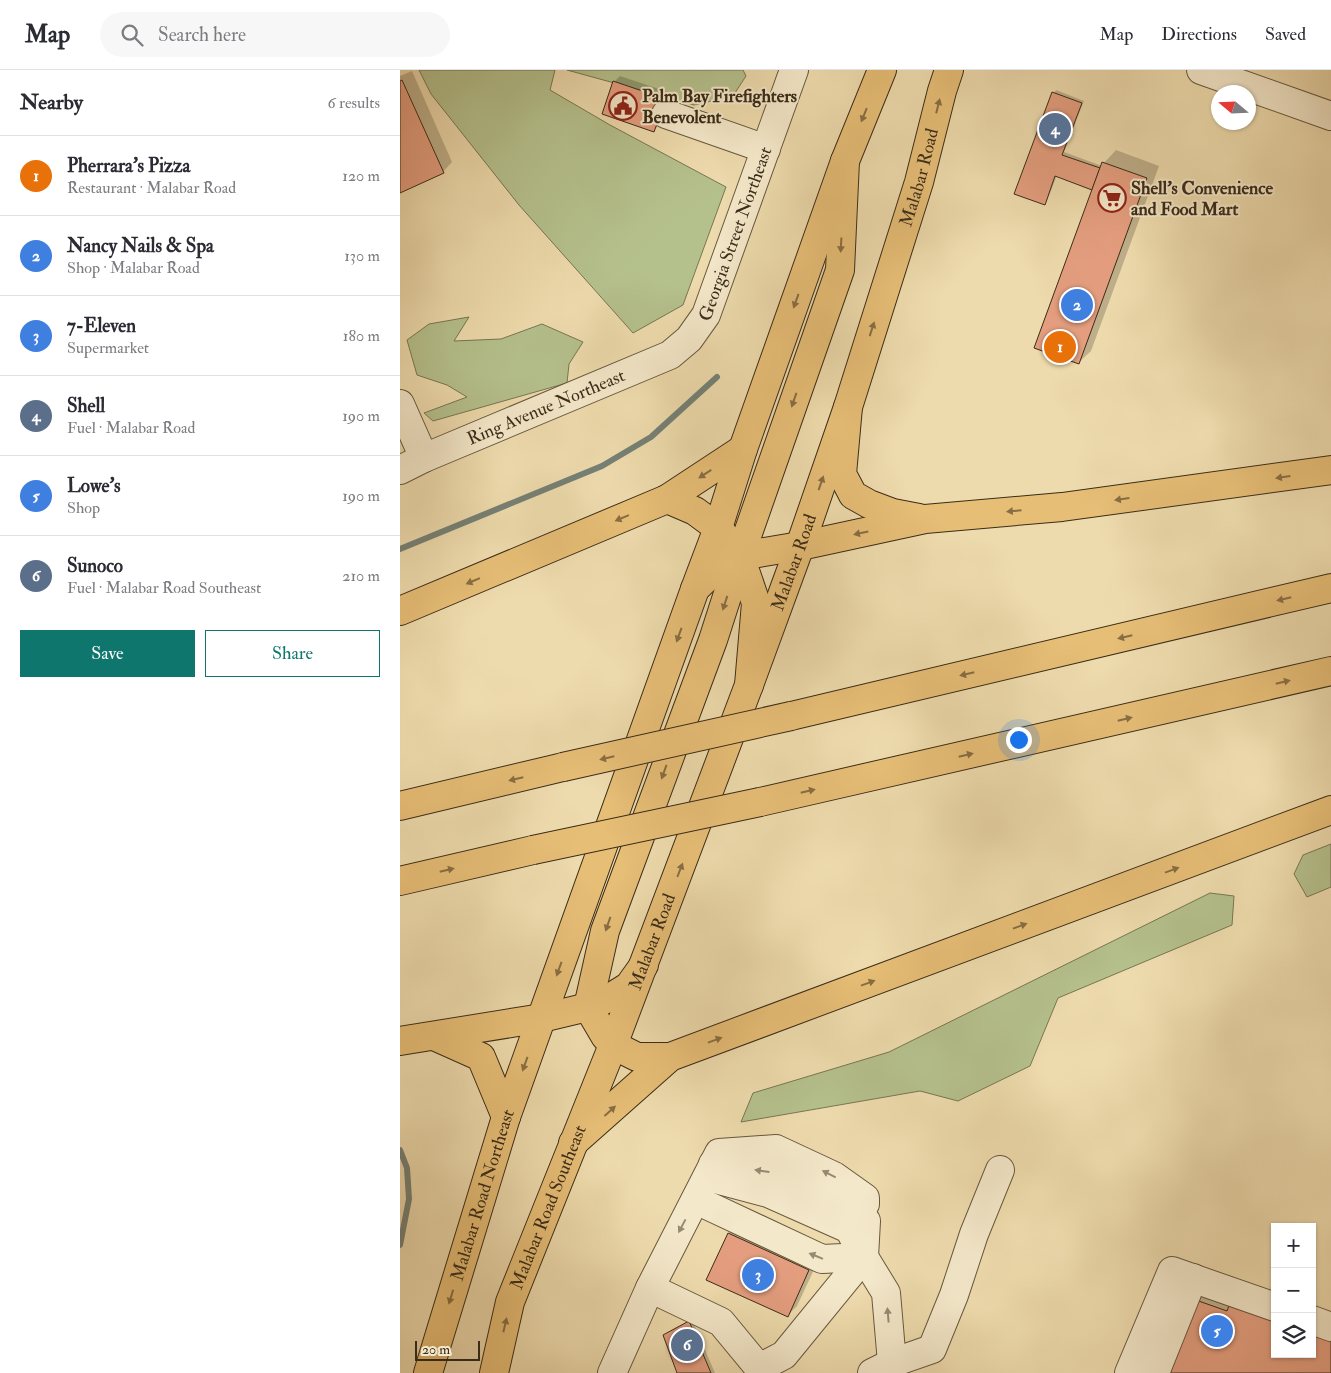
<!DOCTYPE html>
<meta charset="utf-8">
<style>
:root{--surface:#fff;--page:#f7f7f7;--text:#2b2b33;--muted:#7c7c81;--line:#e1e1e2;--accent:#0f766e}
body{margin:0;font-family:"IM FELL Double Pica",serif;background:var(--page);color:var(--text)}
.controls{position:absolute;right:15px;bottom:15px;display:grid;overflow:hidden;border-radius:0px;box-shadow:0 1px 4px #0004}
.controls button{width:45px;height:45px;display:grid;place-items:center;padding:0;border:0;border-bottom:1px solid var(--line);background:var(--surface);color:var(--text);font:25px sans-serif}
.compass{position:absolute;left:811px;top:15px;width:45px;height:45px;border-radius:50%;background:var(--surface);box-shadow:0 1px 4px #0004;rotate:289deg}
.scale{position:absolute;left:15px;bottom:12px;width:65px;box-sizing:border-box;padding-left:5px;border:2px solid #3a2c19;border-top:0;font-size:14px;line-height:18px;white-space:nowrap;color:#3a2c19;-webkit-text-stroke:4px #f4e8ca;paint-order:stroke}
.you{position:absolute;left:618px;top:669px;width:18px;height:18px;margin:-12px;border:4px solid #fff;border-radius:50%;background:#1a73e8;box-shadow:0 0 0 8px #1a73e833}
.badge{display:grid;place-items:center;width:32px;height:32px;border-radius:50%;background:var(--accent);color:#fff;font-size:16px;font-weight:700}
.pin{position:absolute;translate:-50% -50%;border:2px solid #fff;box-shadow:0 1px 5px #0006}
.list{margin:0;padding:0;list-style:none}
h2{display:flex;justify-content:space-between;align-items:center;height:65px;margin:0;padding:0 20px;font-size:21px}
h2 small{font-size:16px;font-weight:400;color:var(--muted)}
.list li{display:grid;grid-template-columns:32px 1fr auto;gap:15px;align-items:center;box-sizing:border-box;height:80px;padding:0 20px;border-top:1px solid var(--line)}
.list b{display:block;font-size:19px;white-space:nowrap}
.list p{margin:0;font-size:16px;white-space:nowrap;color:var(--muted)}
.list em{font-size:16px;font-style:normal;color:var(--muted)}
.actions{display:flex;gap:10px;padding:15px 20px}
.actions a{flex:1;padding:11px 0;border:1px solid var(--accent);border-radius:0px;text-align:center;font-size:18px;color:var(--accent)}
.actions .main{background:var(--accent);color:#fff}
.icon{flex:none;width:28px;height:28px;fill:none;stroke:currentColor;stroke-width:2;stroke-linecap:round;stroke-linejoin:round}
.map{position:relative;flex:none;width:931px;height:1303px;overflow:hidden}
header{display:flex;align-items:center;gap:30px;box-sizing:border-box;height:70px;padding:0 25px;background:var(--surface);border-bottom:1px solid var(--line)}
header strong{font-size:24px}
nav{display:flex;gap:28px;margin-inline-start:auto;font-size:18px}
.search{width:350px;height:45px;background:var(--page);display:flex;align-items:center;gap:12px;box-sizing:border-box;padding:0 18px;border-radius:28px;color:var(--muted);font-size:19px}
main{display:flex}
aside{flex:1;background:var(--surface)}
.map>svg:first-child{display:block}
</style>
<header>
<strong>Map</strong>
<div class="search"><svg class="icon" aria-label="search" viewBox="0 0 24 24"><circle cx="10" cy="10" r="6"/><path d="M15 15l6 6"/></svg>Search here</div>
<nav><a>Map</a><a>Directions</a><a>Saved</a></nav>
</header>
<main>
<aside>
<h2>Nearby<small>6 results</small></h2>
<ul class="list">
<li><span class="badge" style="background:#e8710a">1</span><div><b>Pherrara's Pizza</b><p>Restaurant · Malabar Road</p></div><em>120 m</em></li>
<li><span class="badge" style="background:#3f7fe0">2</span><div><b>Nancy Nails &amp; Spa</b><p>Shop · Malabar Road</p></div><em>130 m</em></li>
<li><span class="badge" style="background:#3f7fe0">3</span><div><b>7-Eleven</b><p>Supermarket</p></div><em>180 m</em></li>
<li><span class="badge" style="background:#5c6f8a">4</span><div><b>Shell</b><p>Fuel · Malabar Road</p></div><em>190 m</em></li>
<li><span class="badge" style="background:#3f7fe0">5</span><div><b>Lowe's</b><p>Shop</p></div><em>190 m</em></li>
<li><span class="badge" style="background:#5c6f8a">6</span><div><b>Sunoco</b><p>Fuel · Malabar Road Southeast</p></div><em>210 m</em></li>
</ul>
<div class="actions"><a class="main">Save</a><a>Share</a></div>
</aside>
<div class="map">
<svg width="931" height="1303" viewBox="0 0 931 1303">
<rect width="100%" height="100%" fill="#eedbad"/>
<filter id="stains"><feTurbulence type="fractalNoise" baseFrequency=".004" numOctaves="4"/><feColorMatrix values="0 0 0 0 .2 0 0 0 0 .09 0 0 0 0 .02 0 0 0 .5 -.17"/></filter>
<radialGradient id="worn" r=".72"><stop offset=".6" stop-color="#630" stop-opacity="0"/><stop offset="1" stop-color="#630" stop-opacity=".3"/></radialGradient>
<!-- green -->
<g fill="#b5c18d" stroke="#787653">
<path d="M19 0H155L150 20 210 55 326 117 283 235 233 263 119 135 31 24Z"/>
<path d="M167 0H343L346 6 333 26 294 35Z"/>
<path d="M69 247 54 271 101 269 142 254 183 272 169 294 167 313 33 351 24 343 67 327 47 315 17 305 7 270 29 254Z"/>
<path d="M931 774V817L907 827 894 804 903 785Z"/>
<path d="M810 823 834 826 832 855 658 928 630 996 558 1031 520 1021 341 1052 353 1023 489 982Z"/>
</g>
<!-- shadow -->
<g fill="#0003">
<path d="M12 1 52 92 43 102 0 121V6Z"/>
<path d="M220 6 271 23 260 54 254 60 214 12Z"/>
<path d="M656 20 684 31 664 82 702 96 704 93 716 80 759 96 691 281 678 293 696 114 657 105 647 131 644 134 654 23Z"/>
<path d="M338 1154 418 1191 397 1236 387 1246 329 1163Z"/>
<path d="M784 1213 833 1230 875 1284H912L931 1303H773Z"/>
<path d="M292 1250 315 1303H279L264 1266Z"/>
</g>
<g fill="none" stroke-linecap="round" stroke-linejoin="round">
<!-- stream -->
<g stroke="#758176" stroke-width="6">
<path d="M0 479 202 396 251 367 317 307"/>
<path d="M0 1080 7 1098 9 1129 0 1175"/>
</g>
</g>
<!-- building -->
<g fill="#e49e7f" stroke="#3a2c19">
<path d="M2 10 44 103 0 123V11Z"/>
<path d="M213 11 266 29 254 62 202 44Z"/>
<path d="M652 22 682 33 662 85 700 98 692 120 655 106 645 135 614 124Z"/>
<path d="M702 92 747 108 679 294 634 278Z"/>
<path d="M328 1163 409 1200 388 1247 306 1210Z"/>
<path d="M773 1222 827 1241 831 1230 875 1245V1284H912V1258L931 1264V1303H769Z"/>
<path d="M289 1251 311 1303H277L263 1265Z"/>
</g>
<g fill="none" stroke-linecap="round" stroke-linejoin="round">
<defs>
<g id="minor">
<path d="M801 0 931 46"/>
<path d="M266 44 366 79"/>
<path d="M0 334 24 388"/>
<path id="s1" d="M0 400 24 388 270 285 289 269 306 245 394 0"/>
<path d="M313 1094 371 1102 441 1131 466 1151 464 1187 384 1285 359 1298"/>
<path d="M319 1110 368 1123 449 1159 464 1187 486 1223 492 1293"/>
<path d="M296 1130 422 1189 464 1187"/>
<path d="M250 1218 319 1083 376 1079 434 1106 465 1128V1134"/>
<path d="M912 1250 931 1257"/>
<path d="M212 1303 250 1218 321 1252 359 1298 362 1303"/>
<path d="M472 1303 492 1293 532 1279 554 1225 574 1164 600 1100"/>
<path d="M729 1303 772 1201 875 1237"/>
<path d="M755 1303 793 1208"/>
</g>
<g id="major">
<path id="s2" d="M28 1303 106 1047 295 519 318 458 343 379 445 91 482 0"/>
<path id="s3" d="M94 1303 110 1232 213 975 349 615 400 476 448 337 519 112 542 21 549 0"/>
</g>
<g id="highway">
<path d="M448 337 442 404 453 425 469 434 493 443 519 448"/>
<path d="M267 429 295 441 318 458 340 486 356 533 349 615"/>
<path d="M295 519 324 491 340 486 400 476 525 449 662 437 931 400"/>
<path d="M0 541 267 429 343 379"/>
<path d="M391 646 931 518"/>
<path d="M360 732 931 601"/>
<path d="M0 736 163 697"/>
<path d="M0 811 133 780"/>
<path d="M34 966 81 987 106 1047"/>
<path d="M0 971 142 948 188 937 213 926 229 916 244 895"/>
<path d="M270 987H237L213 975 205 966 188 937 205 861 313 570 340 486 440 200 445 91"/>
<path d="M173 1073 270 987 931 740"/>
</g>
</defs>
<!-- minor casing -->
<use href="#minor" stroke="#67583e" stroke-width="30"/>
<!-- major casing -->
<use href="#major" stroke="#3a2c19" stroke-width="30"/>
<!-- highway casing -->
<use href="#highway" stroke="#3a2c19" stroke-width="30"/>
<!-- minor -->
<use href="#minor" stroke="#f4e8ca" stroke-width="28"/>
<!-- major -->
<use href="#major" stroke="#e7be76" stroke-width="28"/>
<!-- highway -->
<use href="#highway" stroke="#e7be76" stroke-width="28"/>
<defs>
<g id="highway-bridge">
<path d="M163 697 391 646"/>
<path d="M133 780 360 732"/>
</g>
</defs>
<!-- highway-bridge casing -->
<use href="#highway-bridge" stroke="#3a2c19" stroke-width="30" stroke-linecap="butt"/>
<!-- highway-bridge -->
<use href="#highway-bridge" stroke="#e7be76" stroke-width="28"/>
</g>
<!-- one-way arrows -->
<defs><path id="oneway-solid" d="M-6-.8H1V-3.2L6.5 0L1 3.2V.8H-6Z" transform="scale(1.25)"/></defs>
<g fill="#886e43">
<use href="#oneway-solid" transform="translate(538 36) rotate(-76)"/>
<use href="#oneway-solid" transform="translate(464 45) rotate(112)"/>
<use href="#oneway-solid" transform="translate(441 175) rotate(93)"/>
<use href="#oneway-solid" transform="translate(396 231) rotate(110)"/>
<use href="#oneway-solid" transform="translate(472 259) rotate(-72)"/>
<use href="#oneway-solid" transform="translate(394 330) rotate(109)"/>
<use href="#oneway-solid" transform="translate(305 404) rotate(147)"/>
<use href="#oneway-solid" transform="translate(883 407) rotate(172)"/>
<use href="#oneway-solid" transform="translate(421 413) rotate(-71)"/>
<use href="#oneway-solid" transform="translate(722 429) rotate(172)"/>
<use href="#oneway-solid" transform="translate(614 441) rotate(175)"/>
<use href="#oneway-solid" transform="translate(222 448) rotate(157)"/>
<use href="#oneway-solid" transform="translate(461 463) rotate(168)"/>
<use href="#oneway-solid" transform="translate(73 511) rotate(157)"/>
<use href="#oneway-solid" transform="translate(884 529) rotate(167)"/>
<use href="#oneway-solid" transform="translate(325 533) rotate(108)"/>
<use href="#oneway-solid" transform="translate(279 565) rotate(110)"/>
<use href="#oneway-solid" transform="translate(725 567) rotate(167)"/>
<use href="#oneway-solid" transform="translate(567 604) rotate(167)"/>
<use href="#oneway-solid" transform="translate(883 612) rotate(-13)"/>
<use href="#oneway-solid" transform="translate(725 649) rotate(-13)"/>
<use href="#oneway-solid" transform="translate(566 685) rotate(-13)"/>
<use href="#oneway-solid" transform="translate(207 688) rotate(167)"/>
<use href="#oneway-solid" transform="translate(264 702) rotate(110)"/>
<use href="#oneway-solid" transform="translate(116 709) rotate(167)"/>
<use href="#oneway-solid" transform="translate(408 721) rotate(-13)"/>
<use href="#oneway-solid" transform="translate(47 800) rotate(-13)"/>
<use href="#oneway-solid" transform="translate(280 800) rotate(-69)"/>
<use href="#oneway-solid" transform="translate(772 800) rotate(-20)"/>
<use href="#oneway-solid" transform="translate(208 854) rotate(109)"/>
<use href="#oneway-solid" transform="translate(620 856) rotate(-20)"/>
<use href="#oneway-solid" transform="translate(159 899) rotate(110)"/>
<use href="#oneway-solid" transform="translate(468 913) rotate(-20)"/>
<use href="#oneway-solid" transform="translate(315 970) rotate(-20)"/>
<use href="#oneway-solid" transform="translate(125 994) rotate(110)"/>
<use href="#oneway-solid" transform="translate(210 1041) rotate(-42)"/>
<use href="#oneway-solid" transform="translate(51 1227) rotate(107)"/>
<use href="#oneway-solid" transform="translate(105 1255) rotate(-77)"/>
</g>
<g fill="#978a72">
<use href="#oneway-solid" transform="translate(362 1101) rotate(-172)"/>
<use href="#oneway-solid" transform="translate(429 1104) rotate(-153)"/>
<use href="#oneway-solid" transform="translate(282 1156) rotate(118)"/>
<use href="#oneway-solid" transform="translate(416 1186) rotate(-158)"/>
<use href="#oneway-solid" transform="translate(488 1245) rotate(-95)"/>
</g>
<!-- icons -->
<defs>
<symbol id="civic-ring" viewBox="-11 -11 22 22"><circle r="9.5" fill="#f4e8ca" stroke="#8f2418" stroke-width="1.5"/><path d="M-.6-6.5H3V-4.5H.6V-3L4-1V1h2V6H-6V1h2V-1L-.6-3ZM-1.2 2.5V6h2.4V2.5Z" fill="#8f2418"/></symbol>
<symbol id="supermarket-ring" viewBox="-11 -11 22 22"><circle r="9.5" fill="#f4e8ca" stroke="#8f2418" stroke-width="1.5"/><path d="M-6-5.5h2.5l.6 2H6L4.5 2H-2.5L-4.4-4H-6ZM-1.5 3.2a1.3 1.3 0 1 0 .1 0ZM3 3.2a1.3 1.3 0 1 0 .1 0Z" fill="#8f2418"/></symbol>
</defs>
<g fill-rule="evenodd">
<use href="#civic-ring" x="207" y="20" width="32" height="32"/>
<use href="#supermarket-ring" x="696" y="112" width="32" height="32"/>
</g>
<g text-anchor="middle" stroke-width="4" stroke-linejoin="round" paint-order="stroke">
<!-- poi labels -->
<g font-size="18" font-weight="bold" fill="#3a2c19" stroke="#f4e8ca" text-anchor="start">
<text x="242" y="32">Palm Bay Firefighters<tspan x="242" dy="21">Benevolent</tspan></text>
<text x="731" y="124">Shell's Convenience<tspan x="731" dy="21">and Food Mart</tspan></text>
</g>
<!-- street labels -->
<g font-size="18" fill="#3a2c19" stroke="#f4e8ca">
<text dy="6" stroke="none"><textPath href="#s3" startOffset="1270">Malabar Road</textPath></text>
<text dy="6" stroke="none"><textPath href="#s1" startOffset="434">Georgia Street Northeast</textPath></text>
<text dy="6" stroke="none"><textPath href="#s1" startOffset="159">Ring Avenue Northeast</textPath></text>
<text dy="6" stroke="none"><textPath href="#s3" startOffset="865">Malabar Road</textPath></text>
<text dy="6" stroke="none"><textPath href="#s3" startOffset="460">Malabar Road</textPath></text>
<text dy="6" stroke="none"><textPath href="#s2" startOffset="186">Malabar Road Northeast</textPath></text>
<text dy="6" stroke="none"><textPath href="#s3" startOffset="175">Malabar Road Southeast</textPath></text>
</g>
</g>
<rect width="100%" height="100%" filter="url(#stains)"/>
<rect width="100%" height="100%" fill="url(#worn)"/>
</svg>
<div class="controls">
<button>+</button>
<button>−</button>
<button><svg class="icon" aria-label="layers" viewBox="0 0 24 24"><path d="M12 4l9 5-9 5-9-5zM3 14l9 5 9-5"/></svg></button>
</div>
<svg class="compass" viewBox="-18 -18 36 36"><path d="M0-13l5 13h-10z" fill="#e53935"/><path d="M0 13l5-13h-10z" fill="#7c7c81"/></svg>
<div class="scale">20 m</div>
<div class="you"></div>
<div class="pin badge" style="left:660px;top:277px;background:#e8710a">1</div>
<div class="pin badge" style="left:677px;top:235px;background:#3f7fe0">2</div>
<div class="pin badge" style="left:358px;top:1205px;background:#3f7fe0">3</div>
<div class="pin badge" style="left:655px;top:59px;background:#5c6f8a">4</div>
<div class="pin badge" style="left:817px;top:1261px;background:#3f7fe0">5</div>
<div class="pin badge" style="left:287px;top:1275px;background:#5c6f8a">6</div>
</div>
</main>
